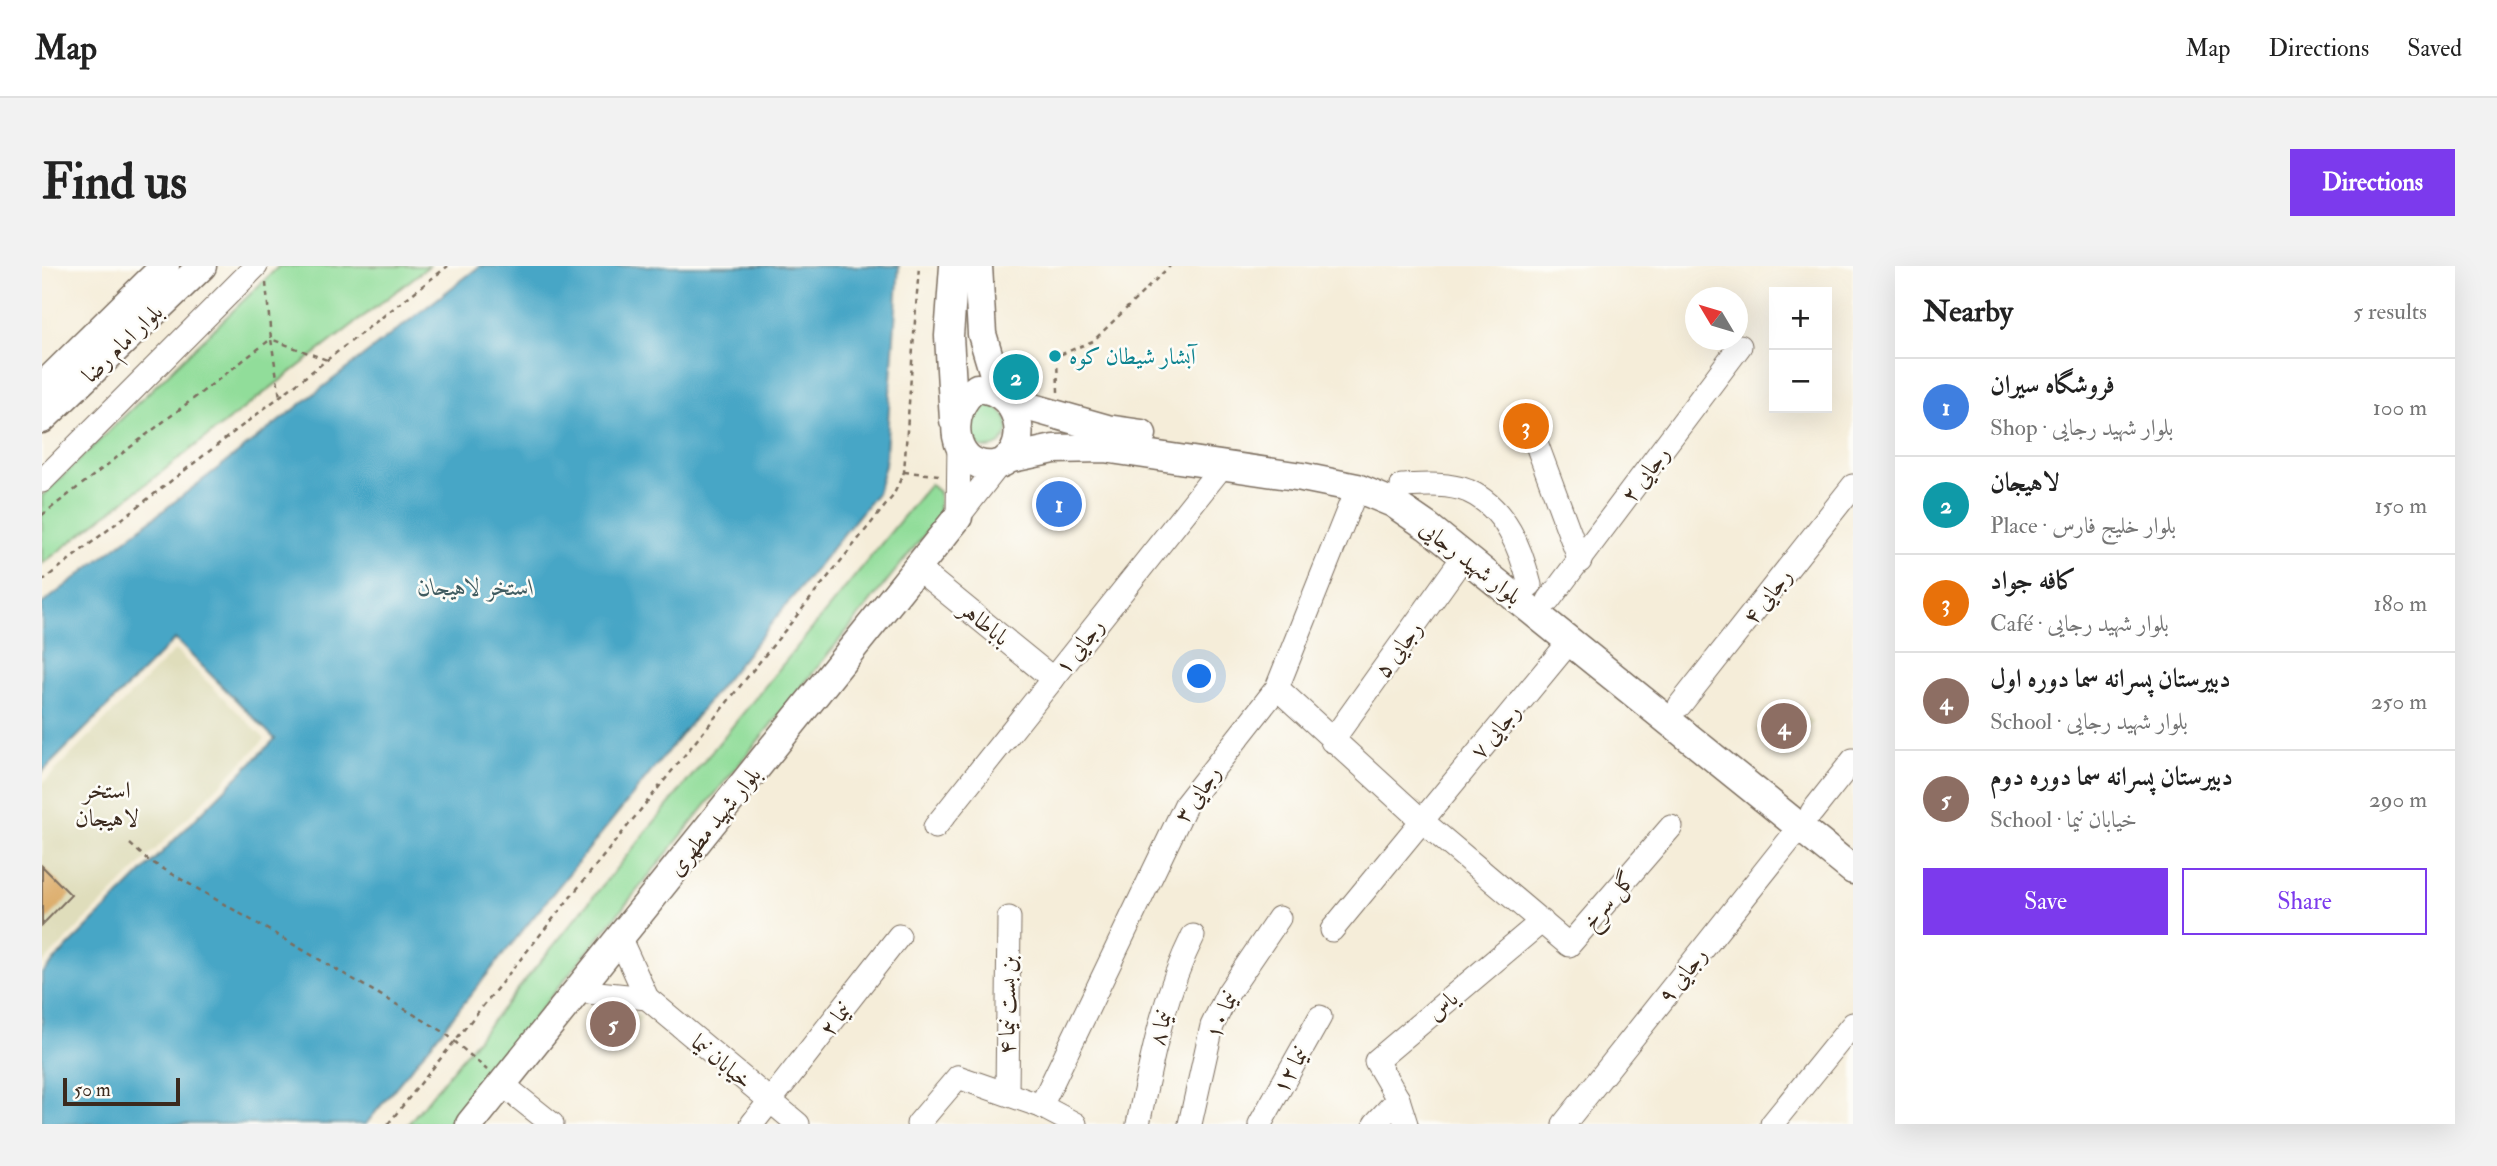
<!DOCTYPE html>
<meta charset="utf-8">
<style>
:root{--surface:#fff;--page:#f2f2f2;--text:#222;--muted:#767676;--line:#e0e0e0;--accent:#7c3aed}
body{margin:0;font-family:"IM FELL Double Pica",Amiri,serif;background:var(--page);color:var(--text)}
.controls{position:absolute;right:21px;top:21px;display:grid;overflow:hidden;border-radius:0px;box-shadow:0 7px 28px #0002}
.controls button{width:63px;height:63px;display:grid;place-items:center;padding:0;border:0;border-bottom:2px solid var(--line);background:var(--surface);color:var(--text);font:35px sans-serif}
.compass{position:absolute;left:1643px;top:21px;width:63px;height:63px;border-radius:50%;background:var(--surface);box-shadow:0 7px 28px #0002;rotate:308deg}
.scale{position:absolute;left:21px;bottom:18px;width:117px;box-sizing:border-box;padding-left:7px;border:4px solid #3b2a1e;border-top:0;font-size:19px;line-height:24px;white-space:nowrap;color:#3b2a1e;-webkit-text-stroke:5px #fdfcf7;paint-order:stroke}
.you{position:absolute;left:1158px;top:411px;width:24px;height:24px;margin:-18px;border:5px solid #fff;border-radius:50%;background:#1a73e8;box-shadow:0 0 0 10px #1a73e833}
.badge{display:grid;place-items:center;width:46px;height:46px;border-radius:50%;background:var(--accent);color:#fff;font-size:23px;font-weight:700}
.pin{position:absolute;translate:-50% -50%;border:4px solid #fff;box-shadow:0 2px 7px #0006}
.list{margin:0;padding:0;list-style:none}
h2{display:flex;justify-content:space-between;align-items:center;height:91px;margin:0;padding:0 28px;font-size:30px}
h2 small{font-size:23px;font-weight:400;color:var(--muted)}
.list li{display:grid;grid-template-columns:46px 1fr auto;gap:21px;align-items:center;box-sizing:border-box;height:98px;padding:0 28px;border-top:2px solid var(--line)}
.list b{display:block;font-size:26px;white-space:nowrap}
.list p{margin:0;font-size:23px;white-space:nowrap;color:var(--muted)}
.list em{font-size:23px;font-style:normal;color:var(--muted)}
.actions{display:flex;gap:14px;padding:21px 28px}
.actions a{flex:1;padding:16px 0;border:2px solid var(--accent);border-radius:0px;text-align:center;font-size:24px;color:var(--accent)}
.actions .main{background:var(--accent);color:#fff}
.map{position:relative;flex:none;width:1811px;height:858px;overflow:hidden;border-radius:0px}
header{display:flex;align-items:center;gap:42px;box-sizing:border-box;height:98px;padding:0 35px;background:var(--surface);border-bottom:2px solid var(--line)}
header strong{font-size:33px}
nav{display:flex;gap:38px;margin-inline-start:auto;font-size:24px}
.intro{display:flex;align-items:center;justify-content:space-between;box-sizing:border-box;height:168px;padding:0 42px}
h1{margin:0;font-size:49px}
.button{padding:18px 32px;border-radius:0px;background:var(--accent);color:#fff;font-size:24px;font-weight:700}
main{display:flex;gap:42px;padding:0 42px}
aside{flex:1;background:var(--surface);border-radius:0px;box-shadow:0 7px 28px #0002}
.map>svg:first-child{display:block}
</style>
<header>
<strong>Map</strong>
<nav><a>Map</a><a>Directions</a><a>Saved</a></nav>
</header>
<div class="intro"><h1>Find us</h1><a class="button">Directions</a></div>
<main>
<div class="map">
<svg width="1811" height="858" viewBox="0 0 1811 858">
<rect width="100%" height="100%" fill="#fdfcf7"/>
<filter id="ink" filterUnits="userSpaceOnUse"><feTurbulence type="fractalNoise" baseFrequency=".0143" numOctaves="2"/><feDisplacementMap in="SourceGraphic" scale="14" xChannelSelector="R" yChannelSelector="G"/><feConvolveMatrix kernelMatrix="1 2 1 2 8 2 1 2 1" color-interpolation-filters="sRGB"/></filter>
<filter id="wash" filterUnits="userSpaceOnUse"><feTurbulence type="fractalNoise" baseFrequency=".00686" numOctaves="4" result="noise"/><feDisplacementMap in="SourceGraphic" scale="28" xChannelSelector="R" yChannelSelector="G"/><feGaussianBlur stdDeviation="1.57" result="paint"/><feColorMatrix in="noise" values="0 0 0 0 0 0 0 0 0 0 0 0 0 0 0 0 0 1.4 0 .05"/><feComposite in="paint" operator="in"/></filter>
<g filter="url(#wash)">
<rect width="100%" height="100%" fill="#f5edd9"/>
<!-- built -->
<g fill="#dfddbb">
<path d="M133 384 223 473 0 698V518Z"/>
<path d="M1742 433 1771 456 1740 488 1713 465Z"/>
<path d="M575 736 600 751 571 788 542 765 564 741Z"/>
</g>
<!-- green -->
<g fill="#91dd9a" stroke="#66845c" stroke-width="2">
<path d="M237 0H387L0 298V230Z"/>
<circle cx="945" cy="161" r="21"/>
<path d="M888 218 897 226V251L406 858H366Z"/>
</g>
<!-- water -->
<path fill="#47a6c6" stroke="#416872" stroke-width="2" d="M438 0H857L843 199 835 227 324 858H0V707L233 473 133 373 0 506V338Z"/>
<g id="blocks">
<!-- building -->
<path fill="#ddae6d" d="M0 600 29 629 0 659Z"/>
</g>
</g>
<g filter="url(#ink)">
<use href="#blocks" fill-opacity="0" stroke="#7c6e5f" stroke-width="2"/>
<g fill="none" stroke-linecap="round" stroke-linejoin="round">
<defs>
<g id="minor">
<path d="M1495 179 1538 295"/>
<path d="M0 215 214 0"/>
<path d="M1360 220C1381 219 1406 217 1426 225 1464 242 1479 284 1488 319"/>
<path d="M916 251 917 178"/>
<path d="M916 251 959 196"/>
<path d="M875 302 1011 413"/>
<path d="M1507 334 1698 80"/>
<path d="M1235 422 1379 554 1527 679 1629 561"/>
<path d="M1638 439 1811 220"/>
<path d="M1290 475 1422 290"/>
<path d="M1770 546 1811 494"/>
<path d="M893 561 1181 199"/>
<path d="M1290 664 1528 375"/>
<path d="M578 673 605 732 756 858"/>
<path d="M536 725 605 732"/>
<path d="M460 818 510 858"/>
<path d="M965 826 967 652"/>
<path d="M999 840 1144 538 1235 422 1315 222"/>
<path d="M710 858 857 670"/>
<path d="M876 858 916 811 999 840 1033 858"/>
<path d="M1096 858C1110 793 1121 730 1151 670"/>
<path d="M1148 858 1170 760 1186 727 1237 652"/>
<path d="M1218 858 1278 751"/>
<path d="M1333 858 1356 833"/>
<path d="M1364 858 1356 833 1334 795 1500 655"/>
<path d="M1522 858 1758 561"/>
<path d="M1730 858 1811 758"/>
</g>
<g id="major">
<path d="M936 0 940 68 958 128"/>
<path d="M0 121 123 0"/>
<path d="M935 122C986 124 988 195 952 199 909 204 902 143 935 122Z"/>
<path d="M966 135 1065 163 1100 168"/>
<path d="M0 153 160 0"/>
<path d="M912 154 907 70 912 0"/>
<path d="M965 193 1012 183 1062 182 1260 211 1315 222 1351 237 1386 261 1811 604"/>
<path d="M428 858 916 251"/>
</g>
</defs>
<!-- minor casing -->
<use href="#minor" stroke="#7c6e5f" stroke-width="25"/>
<!-- major casing -->
<use href="#major" stroke="#7c6e5f" stroke-width="31"/>
<!-- path -->
<g stroke="#7c6e5f" stroke-width="2.5" stroke-dasharray="5 5" stroke-linecap="butt">
<path d="M224 17 229 73 285 94"/>
<path d="M1016 126 1015 90 1051 75 1128 0"/>
<path d="M862 206 897 209"/>
<path d="M0 249 229 73 238 131"/>
<path d="M0 315 406 0"/>
<path d="M88 578 106 594 402 766 445 804"/>
<path d="M346 858 851 230 862 206 877 0"/>
</g>
<!-- minor -->
<use href="#minor" stroke="#fff" stroke-width="23"/>
<!-- major -->
<use href="#major" stroke="#fff" stroke-width="28"/>
</g>
</g>
<!-- markers -->
<circle fill="#0f9aa8" stroke="#fdfcf7" stroke-width="2.5" cx="1013" cy="90" r="7"/>
<g text-anchor="middle" stroke-width="5" stroke-linejoin="round" paint-order="stroke">
<!-- street labels -->
<g font-size="23" fill="#3b2a1e" stroke="#fdfcf7">
<text transform="translate(80 77) rotate(-44)" y="8">بلوار امام رضا</text>
<text transform="translate(1603 208) rotate(-53)" y="8">رجایی ۲</text>
<text transform="translate(1429 296) rotate(38)" y="8">بلوار شهید رجایی</text>
<text transform="translate(1725 330) rotate(-52)" y="8">رجایی ۴</text>
<text transform="translate(943 357) rotate(39)" y="8">باباطاهر</text>
<text transform="translate(1037 380) rotate(-52)" y="8">رجایی ۱</text>
<text transform="translate(1356 383) rotate(-54)" y="8">رجایی ۵</text>
<text transform="translate(1453 465) rotate(-50)" y="8">رجایی ۷</text>
<text transform="translate(1155 528) rotate(-56)" y="8">رجایی ۳</text>
<text transform="translate(672 555) rotate(-51)" y="8">بلوار شهید مطهری</text>
<text transform="translate(1566 634) rotate(-49)" y="8">گل سرخ</text>
<text transform="translate(1640 709) rotate(-52)" y="8">رجایی ۹</text>
<text transform="translate(965 739) rotate(-89)" y="8">بن بست نیما ۴</text>
<text transform="translate(1400 739) rotate(-40)" y="8">یاس</text>
<text transform="translate(1179 749) rotate(-67)" y="8">نیما ۱۰</text>
<text transform="translate(793 753) rotate(-52)" y="8">نیما ۲</text>
<text transform="translate(1118 762) rotate(-77)" y="8">نیما ۸</text>
<text transform="translate(680 795) rotate(40)" y="8">خیابان نیما</text>
<text transform="translate(1248 804) rotate(-61)" y="8">نیما ۱۲</text>
</g>
<!-- culture labels -->
<g font-size="23" fill="#0d838f" stroke="#fdfcf7" text-anchor="start">
<text x="1027" y="98">آبشار شیطان کوه</text>
</g>
<!-- water labels -->
<g font-size="24" font-style="italic" fill="#405c61" stroke="#fdfcf7">
<text x="434" y="329">استخر لاهیجان</text>
</g>
<!-- neighbourhood labels -->
<g font-size="24" fill="#3b2a1e" stroke="#fdfcf7">
<text x="65" y="532">استخر<tspan x="65" dy="28">لاهیجان</tspan></text>
</g>
</g>
</svg>
<div class="controls">
<button>+</button>
<button>−</button>
</div>
<svg class="compass" viewBox="-18 -18 36 36"><path d="M0-13l5 13h-10z" fill="#e53935"/><path d="M0 13l5-13h-10z" fill="#767676"/></svg>
<div class="scale">50 m</div>
<div class="you"></div>
<div class="pin badge" style="left:1017px;top:238px;background:#3f7fe0">1</div>
<div class="pin badge" style="left:974px;top:111px;background:#0f9aa8">2</div>
<div class="pin badge" style="left:1484px;top:160px;background:#e8710a">3</div>
<div class="pin badge" style="left:1742px;top:460px;background:#8d6e63">4</div>
<div class="pin badge" style="left:571px;top:758px;background:#8d6e63">5</div>
</div>
<aside>
<h2>Nearby<small>5 results</small></h2>
<ul class="list">
<li><span class="badge" style="background:#3f7fe0">1</span><div><b>فروشگاه سیران</b><p>Shop · بلوار شهید رجایی</p></div><em>100 m</em></li>
<li><span class="badge" style="background:#0f9aa8">2</span><div><b>لاهيجان</b><p>Place · بلوار خلیج فارس</p></div><em>150 m</em></li>
<li><span class="badge" style="background:#e8710a">3</span><div><b>کافه جواد</b><p>Café · بلوار شهید رجایی</p></div><em>180 m</em></li>
<li><span class="badge" style="background:#8d6e63">4</span><div><b>دبیرستان پسرانه سما دوره اول</b><p>School · بلوار شهید رجایی</p></div><em>250 m</em></li>
<li><span class="badge" style="background:#8d6e63">5</span><div><b>دبیرستان پسرانه سما دوره دوم</b><p>School · خیابان نیما</p></div><em>290 m</em></li>
</ul>
<div class="actions"><a class="main">Save</a><a>Share</a></div>
</aside>
</main>
